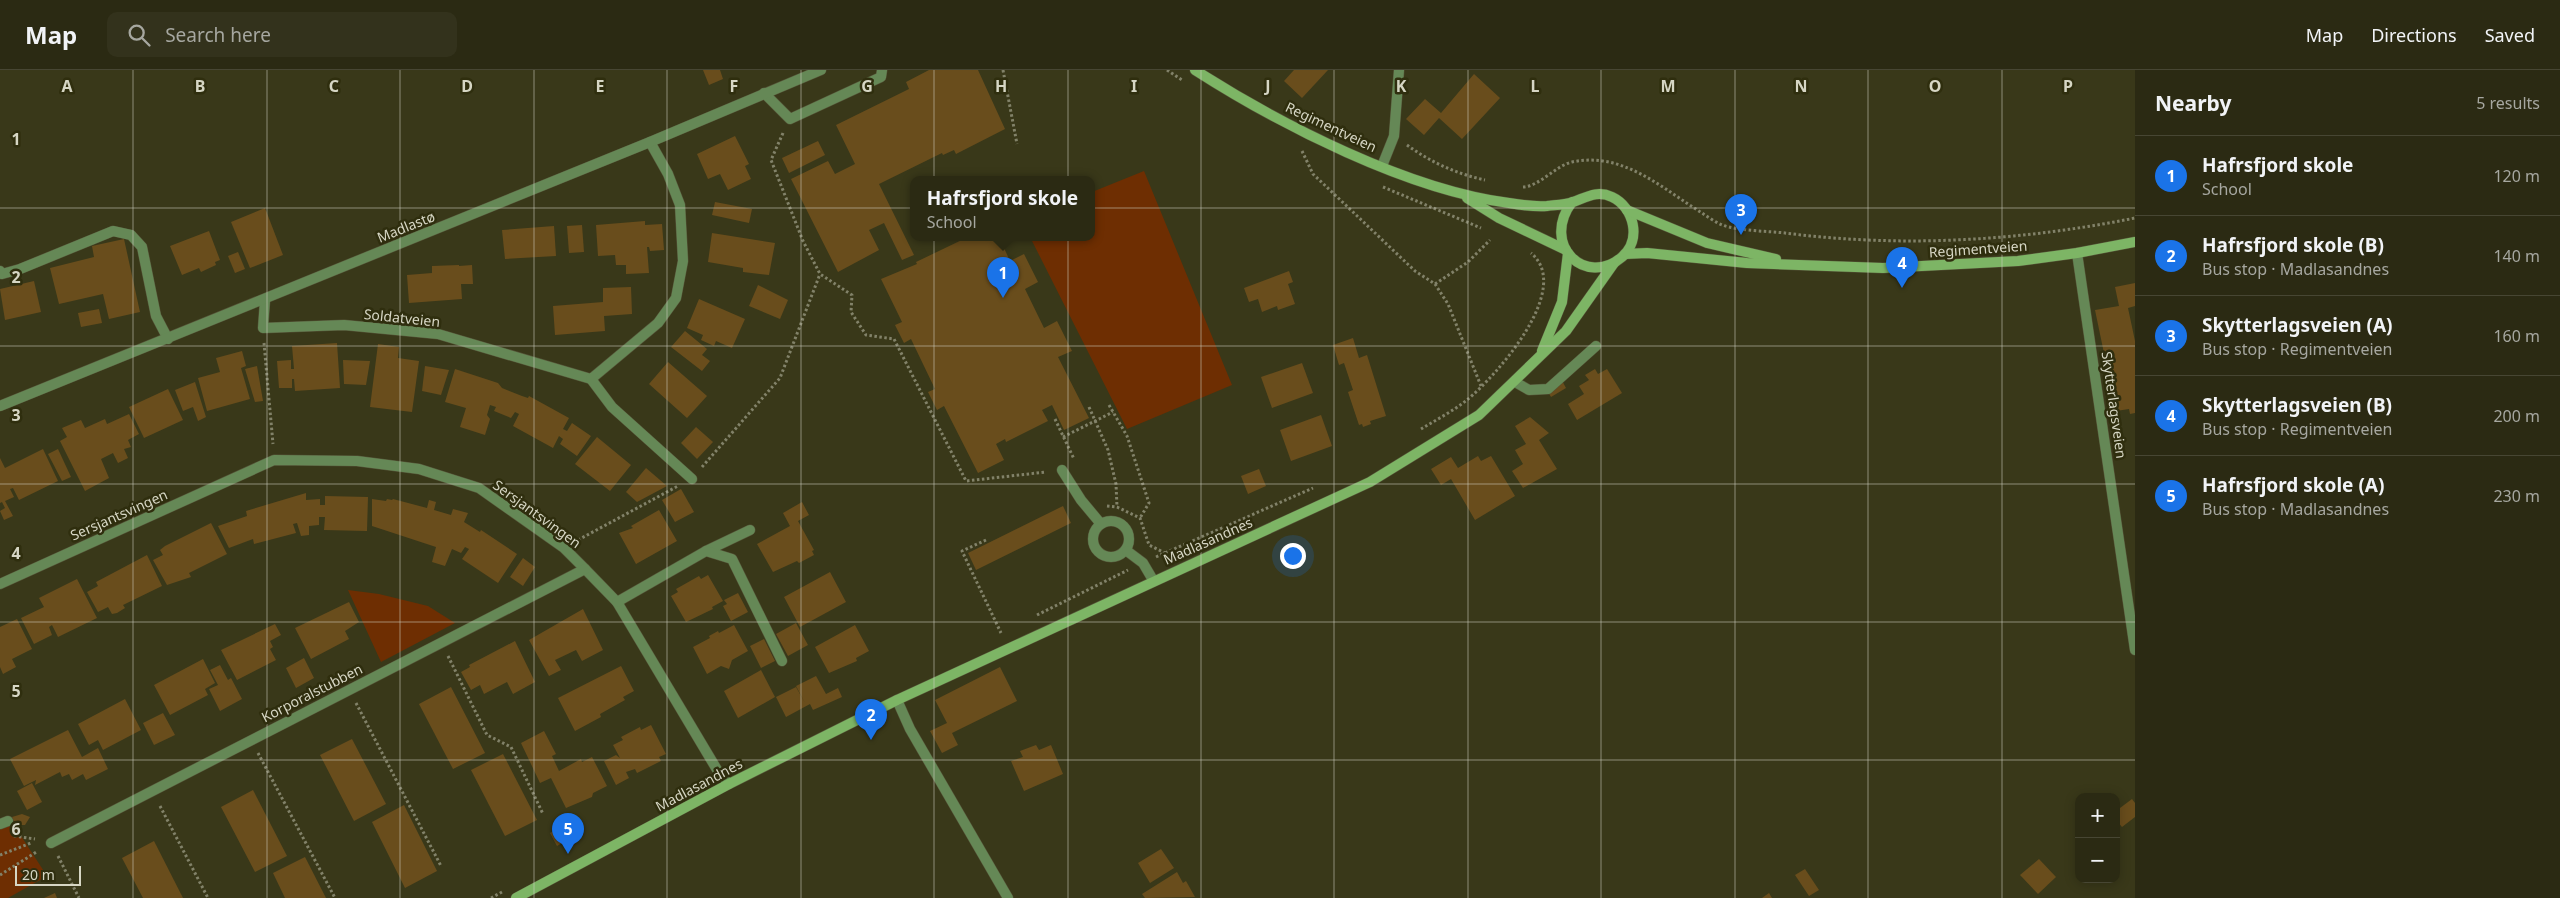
<!DOCTYPE html>
<meta charset="utf-8">
<style>
:root{--surface:#2b2a13;--page:#33321c;--text:#f1f3f6;--muted:#a6a7a0;--line:#474633;--accent:#1a73e8}
body{margin:0;font-family:"Noto Sans",sans-serif;background:var(--page);color:var(--text)}
.controls{position:absolute;right:15px;bottom:15px;display:grid;overflow:hidden;border-radius:10px;box-shadow:0 2px 12px #0003}
.controls button{width:45px;height:45px;display:grid;place-items:center;padding:0;border:0;border-bottom:1px solid var(--line);background:var(--surface);color:var(--text);font:25px sans-serif}
.scale{position:absolute;left:15px;bottom:12px;width:66px;box-sizing:border-box;padding-left:5px;border:2px solid #d6d6c4;border-top:0;font-size:14px;line-height:18px;white-space:nowrap;color:#d6d6c4;-webkit-text-stroke:4px #2f2e0e;paint-order:stroke}
.you{position:absolute;left:1292px;top:485px;width:18px;height:18px;margin:-12px;border:4px solid #fff;border-radius:50%;background:#1a73e8;box-shadow:0 0 0 8px #1a73e833}
.badge{display:grid;place-items:center;width:32px;height:32px;border-radius:50%;background:var(--accent);color:#fff;font-size:16px;font-weight:700}
.pin{position:absolute;translate:-50% -41px;filter:drop-shadow(0 1px 2px #0008)}
.pin::after{content:'';position:absolute;top:26px;width:18px;height:15px;background:inherit;clip-path:polygon(0 0,100% 0,50% 100%)}
.popup{position:absolute;left:910px;top:106px;width:185px;height:65px;box-sizing:border-box;display:grid;place-content:center;border-radius:10px;background:var(--surface);filter:drop-shadow(0 1px 4px #0005);font-size:16px;white-space:nowrap;color:var(--muted)}
.popup b{font-size:19px;color:var(--text)}
.popup::after{content:'';position:absolute;left:50%;top:100%;margin-left:-10px;border:10px solid transparent;border-top-color:var(--surface)}
.list{margin:0;padding:0;list-style:none}
h2{display:flex;justify-content:space-between;align-items:center;height:65px;margin:0;padding:0 20px;font-size:21px}
h2 small{font-size:16px;font-weight:400;color:var(--muted)}
.list li{display:grid;grid-template-columns:32px 1fr auto;gap:15px;align-items:center;box-sizing:border-box;height:80px;padding:0 20px;border-top:1px solid var(--line)}
.list b{display:block;font-size:19px;white-space:nowrap}
.list p{margin:0;font-size:16px;white-space:nowrap;color:var(--muted)}
.list em{font-size:16px;font-style:normal;color:var(--muted)}
.icon{flex:none;width:28px;height:28px;fill:none;stroke:currentColor;stroke-width:2;stroke-linecap:round;stroke-linejoin:round}
.map{position:relative;flex:none;width:2135px;height:828px;overflow:hidden}
header{display:flex;align-items:center;gap:30px;box-sizing:border-box;height:70px;padding:0 25px;background:var(--surface);border-bottom:1px solid var(--line)}
header strong{font-size:24px}
nav{display:flex;gap:28px;margin-inline-start:auto;font-size:18px}
.search{width:350px;height:45px;background:var(--page);display:flex;align-items:center;gap:12px;box-sizing:border-box;padding:0 18px;border-radius:10px;color:var(--muted);font-size:19px}
main{display:flex}
aside{flex:1;background:var(--surface)}
.map>svg:first-child{display:block}
</style>
<header>
<strong>Map</strong>
<div class="search"><svg class="icon" aria-label="search" viewBox="0 0 24 24"><circle cx="10" cy="10" r="6"/><path d="M15 15l6 6"/></svg>Search here</div>
<nav><a>Map</a><a>Directions</a><a>Saved</a></nav>
</header>
<main>
<div class="map">
<svg width="2135" height="828" viewBox="0 0 2135 828">
<rect width="100%" height="100%" fill="#393819"/>
<!-- green -->
<g fill="#6e2e02">
<path d="M1144 101 1232 315 1127 359 1030 167H1092V122Z"/>
<path d="M348 520 379 524 428 536 455 553 381 592Z"/>
<path d="M12 752 47 806 8 828H0V758Z"/>
</g>
<!-- building -->
<g fill="#694d1c">
<path d="M703 0H720L723 9 709 15Z"/>
<path d="M929 0H978L1005 59 956 84 954 80 943 85 942 83 879 114 914 185 902 190 884 153 869 160 879 180 838 202 791 109 828 91 835 104 855 94 836 55 909 19 906 12Z"/>
<path d="M1294 0H1328L1302 28 1284 11Z"/>
<path d="M1474 4 1500 28 1462 69 1439 48 1424 65 1406 49 1425 29 1441 43Z"/>
<path d="M735 66 749 94 745 96 751 109 728 120 720 104 708 109 697 84Z"/>
<path d="M818 71 825 85 789 103 782 88Z"/>
<path d="M715 132 752 139 749 153 712 145Z"/>
<path d="M265 138 283 185 250 198 231 152Z"/>
<path d="M645 151V155L662 154 664 180 650 181 649 177H647L649 203 626 204V195H616L615 185 598 186 596 155Z"/>
<path d="M582 155 584 182 569 183 567 156Z"/>
<path d="M554 156 556 186 505 189 502 160Z"/>
<path d="M209 161 220 190 215 192 216 195 201 202 199 198 182 205 170 176Z"/>
<path d="M712 163 775 173 769 205 743 202V198L708 192Z"/>
<path d="M968 167H999L1010 191 1024 184 1038 212 1025 219 1044 258 1057 251 1072 281 1058 287 1089 348 1064 360 1052 335 1042 340 1048 351 1006 372 1005 369 996 374 1004 390 978 403 944 336 937 340 928 322 935 319 911 269 904 273 895 255 902 252 881 209 917 194 916 192Z"/>
<path d="M124 169 140 242 109 249 103 224 59 234 50 198 94 187 92 176Z"/>
<path d="M238 182 245 199 235 203 228 186Z"/>
<path d="M459 195V196L472 195 473 214H461L462 229 409 233 407 205 432 203V196Z"/>
<path d="M1289 201 1293 212 1288 214 1295 234 1278 240 1277 236 1262 242 1258 229 1249 232 1244 218Z"/>
<path d="M34 211 41 242 5 250 0 219Z"/>
<path d="M2135 213V236L2128 238 2135 271V343L2130 344 2129 339 2116 341 2095 240 2119 236 2115 217Z"/>
<path d="M758 215 788 230 780 249 749 236Z"/>
<path d="M631 217 632 244 604 246 605 261 555 265 553 236 603 232V218Z"/>
<path d="M699 229 745 249 732 278 716 271 714 276 701 270 703 265 687 258Z"/>
<path d="M99 239 102 253 81 257 78 243Z"/>
<path d="M685 261 707 279 702 285 710 291 702 301 671 277Z"/>
<path d="M1353 268 1359 288 1367 285 1386 346 1370 351 1371 354 1363 357 1362 354 1359 355 1348 322 1353 320 1344 293 1339 295 1333 275Z"/>
<path d="M337 273 340 318 295 321 294 309H292V318H279L277 291 291 290V299H294L292 276Z"/>
<path d="M378 274 399 277 398 288 419 291 412 342 370 337Z"/>
<path d="M242 281 246 296 241 298 250 329 207 341 198 308 220 302 216 288Z"/>
<path d="M343 290 370 291 366 315 344 314Z"/>
<path d="M668 292 707 326 687 348 649 314Z"/>
<path d="M1302 293 1313 323 1272 338 1261 307Z"/>
<path d="M257 296 263 331 255 332 245 299Z"/>
<path d="M425 296 449 300 441 325 422 321Z"/>
<path d="M455 299 498 313 502 318 522 326 528 328 529 326 569 348 563 359 567 361 572 353 591 366 577 386 560 374 563 369 559 366 553 378 513 356 519 344 515 342 511 348 494 341 496 337 490 335 487 345 490 349 485 365 460 357 466 338 445 332Z"/>
<path d="M1595 299 1598 304 1607 299 1622 323 1577 350 1568 334 1584 324 1579 316 1589 310 1585 305Z"/>
<path d="M1559 305 1566 318 1551 327 1544 315Z"/>
<path d="M195 312 206 347 198 351 193 337 183 341 175 320Z"/>
<path d="M168 319 183 350 144 368 129 337Z"/>
<path d="M129 344 139 364 128 370 131 377 124 379 128 388 118 393 113 383 101 389 109 408 85 421 60 371 67 367 62 358 81 350 85 358 105 349 107 354Z"/>
<path d="M1321 345 1332 376 1291 391 1280 360Z"/>
<path d="M1530 347 1549 363 1539 370 1557 399 1523 418 1512 401 1523 394 1515 380 1526 374 1515 356Z"/>
<path d="M696 357 713 372 697 389 681 373Z"/>
<path d="M597 367 631 395 610 421 575 394Z"/>
<path d="M43 379 58 411 19 430 13 418 10 419 14 427 5 431 13 446 4 450 0 441 5 438 2 432 0 433V388L5 398Z"/>
<path d="M58 379 71 407 62 411 48 384Z"/>
<path d="M1478 386 1481 391 1491 386 1515 426 1475 450 1451 409 1441 415 1431 399 1451 387 1458 398Z"/>
<path d="M646 398 667 416 637 432 626 422Z"/>
<path d="M1259 399 1266 416 1248 424 1241 406Z"/>
<path d="M681 419 694 442 675 452 662 430Z"/>
<path d="M306 423V430L320 429V435H325V426L368 427 367 461 324 460 325 447H319V455L309 456V465L301 466 297 453 293 454 296 463 254 474 253 469 229 478 218 456 247 446 246 441Z"/>
<path d="M372 429 386 431 387 429 392 430 393 429 427 438 429 430 436 432 434 440 451 445 453 439 468 443 464 452 480 462 481 460 517 484 498 513 462 489 469 479 465 477 461 483 452 479 445 496 432 492 436 477 372 456Z"/>
<path d="M802 432 809 445 798 451 814 480 812 481 814 485 799 493 797 491 773 502 757 474 790 456 783 443Z"/>
<path d="M1063 436 1071 453 976 500 968 483Z"/>
<path d="M659 440 677 471 636 494 619 463 633 458 631 456Z"/>
<path d="M211 453 227 484 189 503 191 507 167 515 153 490 163 485 160 480 165 476Z"/>
<path d="M147 485 162 516 123 535 125 538 117 543 112 544 108 537 98 542 87 522 98 516 96 512Z"/>
<path d="M523 488 535 497 523 516 510 507Z"/>
<path d="M830 502 846 532 800 557 784 527Z"/>
<path d="M708 505 723 531 712 537 713 539 686 552 671 526 678 522 676 519 699 506 701 509Z"/>
<path d="M77 509 97 548 58 567 52 555 49 557 52 565 34 574 21 548 44 537 39 528Z"/>
<path d="M738 523 748 542 731 551 723 536 727 534 724 530Z"/>
<path d="M349 532 359 552 345 561 349 569 311 589 295 558Z"/>
<path d="M583 539 603 580 582 591 576 580 555 590 561 600 549 606 529 570Z"/>
<path d="M17 549 32 579 12 589 16 597 3 604 0 597V557Z"/>
<path d="M796 553 808 575 788 586 776 564Z"/>
<path d="M275 554 281 565 270 571 273 577 270 579 276 590 237 610 221 580Z"/>
<path d="M734 555 748 581 732 590 729 599 721 596 707 604 693 577 710 568 709 566 718 561 719 563Z"/>
<path d="M855 555 869 581 856 588 857 591 829 603 815 577Z"/>
<path d="M764 569 775 591 761 598 750 576Z"/>
<path d="M515 571 535 612 513 624 507 612 484 624 480 615 471 620 461 602 470 597 469 595Z"/>
<path d="M304 588 314 608 296 618 286 598Z"/>
<path d="M203 589 215 613 205 619 208 625 170 645 154 615Z"/>
<path d="M220 595 228 610 231 608 242 629 220 641 209 619 218 615 210 600Z"/>
<path d="M621 596 634 621 623 627 625 630 600 644 601 647 575 661 558 628Z"/>
<path d="M1000 597 1017 631 952 663 958 675 942 683 930 661 947 653 935 630Z"/>
<path d="M761 600 775 627 738 648 724 621Z"/>
<path d="M816 606 826 624 838 618 842 627 813 640 810 634 786 647 776 627 796 617 805 633 796 616Z"/>
<path d="M451 617 485 683 453 699 419 634Z"/>
<path d="M125 629 141 660 103 680 98 670 89 675 78 654Z"/>
<path d="M163 643 175 665 154 675 143 653Z"/>
<path d="M651 655 666 684 659 687 661 691 637 703 635 699 626 702 629 708 616 715 604 691 616 685 620 688 613 675 623 670 621 667 640 657 641 660Z"/>
<path d="M68 660 82 687 98 678 108 699 86 710 83 704 72 710 69 704 62 707 60 702 35 715 36 710 24 716 10 689Z"/>
<path d="M544 661 556 684 552 686 559 701 581 689 582 692 592 687 607 716 593 723 592 727 566 738 551 708 540 713 521 673Z"/>
<path d="M352 669 386 734 354 751 320 685Z"/>
<path d="M1036 675 1039 680 1051 675 1063 704 1024 721 1011 691 1023 687 1020 681Z"/>
<path d="M503 684 537 750 505 766 471 700Z"/>
<path d="M32 713 42 732 27 740 17 721Z"/>
<path d="M253 720 287 786 255 802 221 737Z"/>
<path d="M2132 729 2135 733V747L2122 757 2116 750V741Z"/>
<path d="M404 735 437 801 405 818 372 752Z"/>
<path d="M22 744 30 747 25 755H15L12 747Z"/>
<path d="M560 757 567 770 557 776 550 763Z"/>
<path d="M154 771 183 828H143L122 788Z"/>
<path d="M1161 779 1174 798 1150 813 1138 793Z"/>
<path d="M305 787 326 828H285L273 803Z"/>
<path d="M2039 789 2056 807 2038 824 2020 805Z"/>
<path d="M1805 799 1819 820 1809 826 1795 805Z"/>
<path d="M1177 802 1183 813 1186 811 1195 827 1145 828 1142 824Z"/>
<path d="M55 823 57 828H44Z"/>
<path d="M1769 823 1772 828H1762Z"/>
</g>
<g fill="none" stroke-linecap="round" stroke-linejoin="round">
<defs>
<g id="lane">
<path d="M764 23 790 49 881 7 882 0"/>
<path d="M0 201 2 204 20 199 113 161 131 165 142 177 156 246 168 269"/>
<path d="M1515 312 1529 320 1548 319 1596 276"/>
<path d="M1062 400 1081 430 1101 454"/>
<circle cx="1111" cy="469" r="18"/>
<path d="M706 481 750 460"/>
<path d="M1127 481 1143 493 1153 510"/>
<path d="M897 630 910 659 1008 828"/>
</g>
<g id="street">
<path d="M1382 96 1394 66 1399 0"/>
<path d="M2077 183 2135 580"/>
<path d="M265 230 263 258 344 255 438 264 591 309 658 253 676 228 683 191 680 135 668 104 650 72"/>
<path d="M591 309 612 337 692 409"/>
<path d="M0 336 650 72 821 0"/>
<path d="M0 514 274 390 357 391 419 399 479 418 564 478 585 499 617 532 719 703 729 714"/>
<path d="M617 532 706 481 732 489 782 591"/>
<path d="M0 754 8 751"/>
<path d="M51 773 585 499"/>
</g>
<g id="secondary">
<path d="M1195 0C1281 55 1408 120 1509 133 1521 135 1535 137 1547 136 1555 135 1565 135 1573 132 1587 127 1597 120 1612 127 1634 137 1642 170 1622 187 1586 218 1540 175 1572 132"/>
<path d="M1467 128 1499 148 1566 180"/>
<path d="M1627 140 1707 173 1776 189"/>
<path d="M1625 184 1647 183 1747 193 1883 198 2018 191 2077 183 2135 172"/>
<path d="M1542 281 1562 232 1568 183"/>
<path d="M516 828 729 714 897 630 1370 412 1479 345 1566 261 1614 193"/>
</g>
</defs>
<!-- lane casing -->
<use href="#lane" stroke="#555438" stroke-width="11"/>
<!-- street casing -->
<use href="#street" stroke="#555438" stroke-width="11"/>
<!-- secondary casing -->
<use href="#secondary" stroke="#555438" stroke-width="11"/>
<!-- path -->
<g stroke="#828269" stroke-width="3" stroke-dasharray="2.5 2.5" stroke-linecap="butt">
<path d="M1003 0 1017 74"/>
<path d="M1167 0 1182 10"/>
<path d="M783 63 771 90 803 171 820 204 852 225 851 242 866 265 894 269 966 411 1046 402"/>
<path d="M1407 75C1430 92 1457 104 1485 110"/>
<path d="M1302 81 1313 104 1415 201 1435 214 1448 234 1481 316"/>
<path d="M1383 117 1481 158"/>
<path d="M1523 117C1540 116 1555 96 1572 92 1623 81 1663 119 1702 143 1708 147 1715 152 1722 155 1739 161 1767 161 1785 163 1902 178 2020 171 2135 148"/>
<path d="M1435 214 1468 192 1490 170"/>
<path d="M264 273 273 374"/>
<path d="M1109 335 1127 366 1149 433 1140 448"/>
<path d="M1089 337 1108 380 1116 414 1117 437"/>
<path d="M1055 349 1074 389"/>
<path d="M1421 359C1436 350 1453 341 1467 330 1496 306 1574 219 1531 183"/>
<path d="M1063 367 1113 342"/>
<path d="M702 397 780 308 820 204"/>
<path d="M1107 436 1117 437 1140 448 1149 475 1165 483"/>
<path d="M578 470 678 416"/>
<path d="M986 470 962 481 1001 563"/>
<path d="M1156 487 1313 418"/>
<path d="M1037 545 1128 500"/>
<path d="M448 586 487 665 511 677 543 744"/>
<path d="M356 633 441 796"/>
<path d="M258 683 335 828"/>
<path d="M160 736 208 828"/>
<path d="M14 766 35 769"/>
<path d="M0 785 31 773"/>
<path d="M58 786 79 828"/>
<path d="M0 805 38 781"/>
<path d="M491 828 502 822"/>
</g>
<!-- lane -->
<use href="#lane" stroke="#658856" stroke-width="10"/>
<!-- street -->
<use href="#street" stroke="#658856" stroke-width="10"/>
<!-- secondary -->
<use href="#secondary" stroke="#7db565" stroke-width="10"/>
</g>
<!-- grid -->
<path fill="none" stroke="#d6d6c4" stroke-width="1" stroke-opacity="0.55" d="M133 0V828M267 0V828M400 0V828M534 0V828M667 0V828M801 0V828M934 0V828M1068 0V828M1201 0V828M1334 0V828M1468 0V828M1601 0V828M1735 0V828M1868 0V828M2002 0V828M0 138H2135M0 276H2135M0 414H2135M0 552H2135M0 690H2135"/>
<g text-anchor="middle" stroke-width="5" stroke-linejoin="round" paint-order="stroke">
<!-- street labels -->
<g font-size="14" fill="#d6d6c4" stroke="#2f2e0e">
<text transform="translate(1331 57) rotate(25)" y="5">Regimentveien</text>
<text transform="translate(406 157) rotate(-22)" y="5">Madlastø</text>
<text transform="translate(1978 179) rotate(-4)" y="5">Regimentveien</text>
<text transform="translate(402 248) rotate(6)" y="5">Soldatveien</text>
<text transform="translate(2114 335) rotate(82)" y="5">Skytterlagsveien</text>
<text transform="translate(537 444) rotate(36)" y="5">Sersjantsvingen</text>
<text transform="translate(119 445) rotate(-24)" y="5">Sersjantsvingen</text>
<text transform="translate(1208 471) rotate(-24)" y="5">Madlasandnes</text>
<text transform="translate(312 623) rotate(-27)" y="5">Korporalstubben</text>
<text transform="translate(699 715) rotate(-28)" y="5">Madlasandnes</text>
</g>
</g>
<g font-size="16" text-anchor="middle" font-weight="bold" fill="#d6d6c4" stroke="#2f2e0e" stroke-width="5" stroke-linejoin="round" paint-order="stroke">
<text x="67" y="22">A</text>
<text x="200" y="22">B</text>
<text x="334" y="22">C</text>
<text x="467" y="22">D</text>
<text x="600" y="22">E</text>
<text x="734" y="22">F</text>
<text x="867" y="22">G</text>
<text x="1001" y="22">H</text>
<text x="1134" y="22">I</text>
<text x="1268" y="22">J</text>
<text x="1401" y="22">K</text>
<text x="1535" y="22">L</text>
<text x="1668" y="22">M</text>
<text x="1801" y="22">N</text>
<text x="1935" y="22">O</text>
<text x="2068" y="22">P</text>
<text x="16" y="75">1</text>
<text x="16" y="213">2</text>
<text x="16" y="351">3</text>
<text x="16" y="489">4</text>
<text x="16" y="627">5</text>
<text x="16" y="765">6</text>
</g>
</svg>
<div class="controls">
<button>+</button>
<button>−</button>
</div>
<div class="scale">20 m</div>
<div class="you"></div>
<div class="pin badge" style="left:1003px;top:228px">1</div>
<div class="popup"><b>Hafrsfjord skole</b>School</div>
<div class="pin badge" style="left:871px;top:670px">2</div>
<div class="pin badge" style="left:1741px;top:165px">3</div>
<div class="pin badge" style="left:1902px;top:218px">4</div>
<div class="pin badge" style="left:568px;top:784px">5</div>
</div>
<aside>
<h2>Nearby<small>5 results</small></h2>
<ul class="list">
<li><span class="badge">1</span><div><b>Hafrsfjord skole</b><p>School</p></div><em>120 m</em></li>
<li><span class="badge">2</span><div><b>Hafrsfjord skole (B)</b><p>Bus stop · Madlasandnes</p></div><em>140 m</em></li>
<li><span class="badge">3</span><div><b>Skytterlagsveien (A)</b><p>Bus stop · Regimentveien</p></div><em>160 m</em></li>
<li><span class="badge">4</span><div><b>Skytterlagsveien (B)</b><p>Bus stop · Regimentveien</p></div><em>200 m</em></li>
<li><span class="badge">5</span><div><b>Hafrsfjord skole (A)</b><p>Bus stop · Madlasandnes</p></div><em>230 m</em></li>
</ul>
</aside>
</main>
